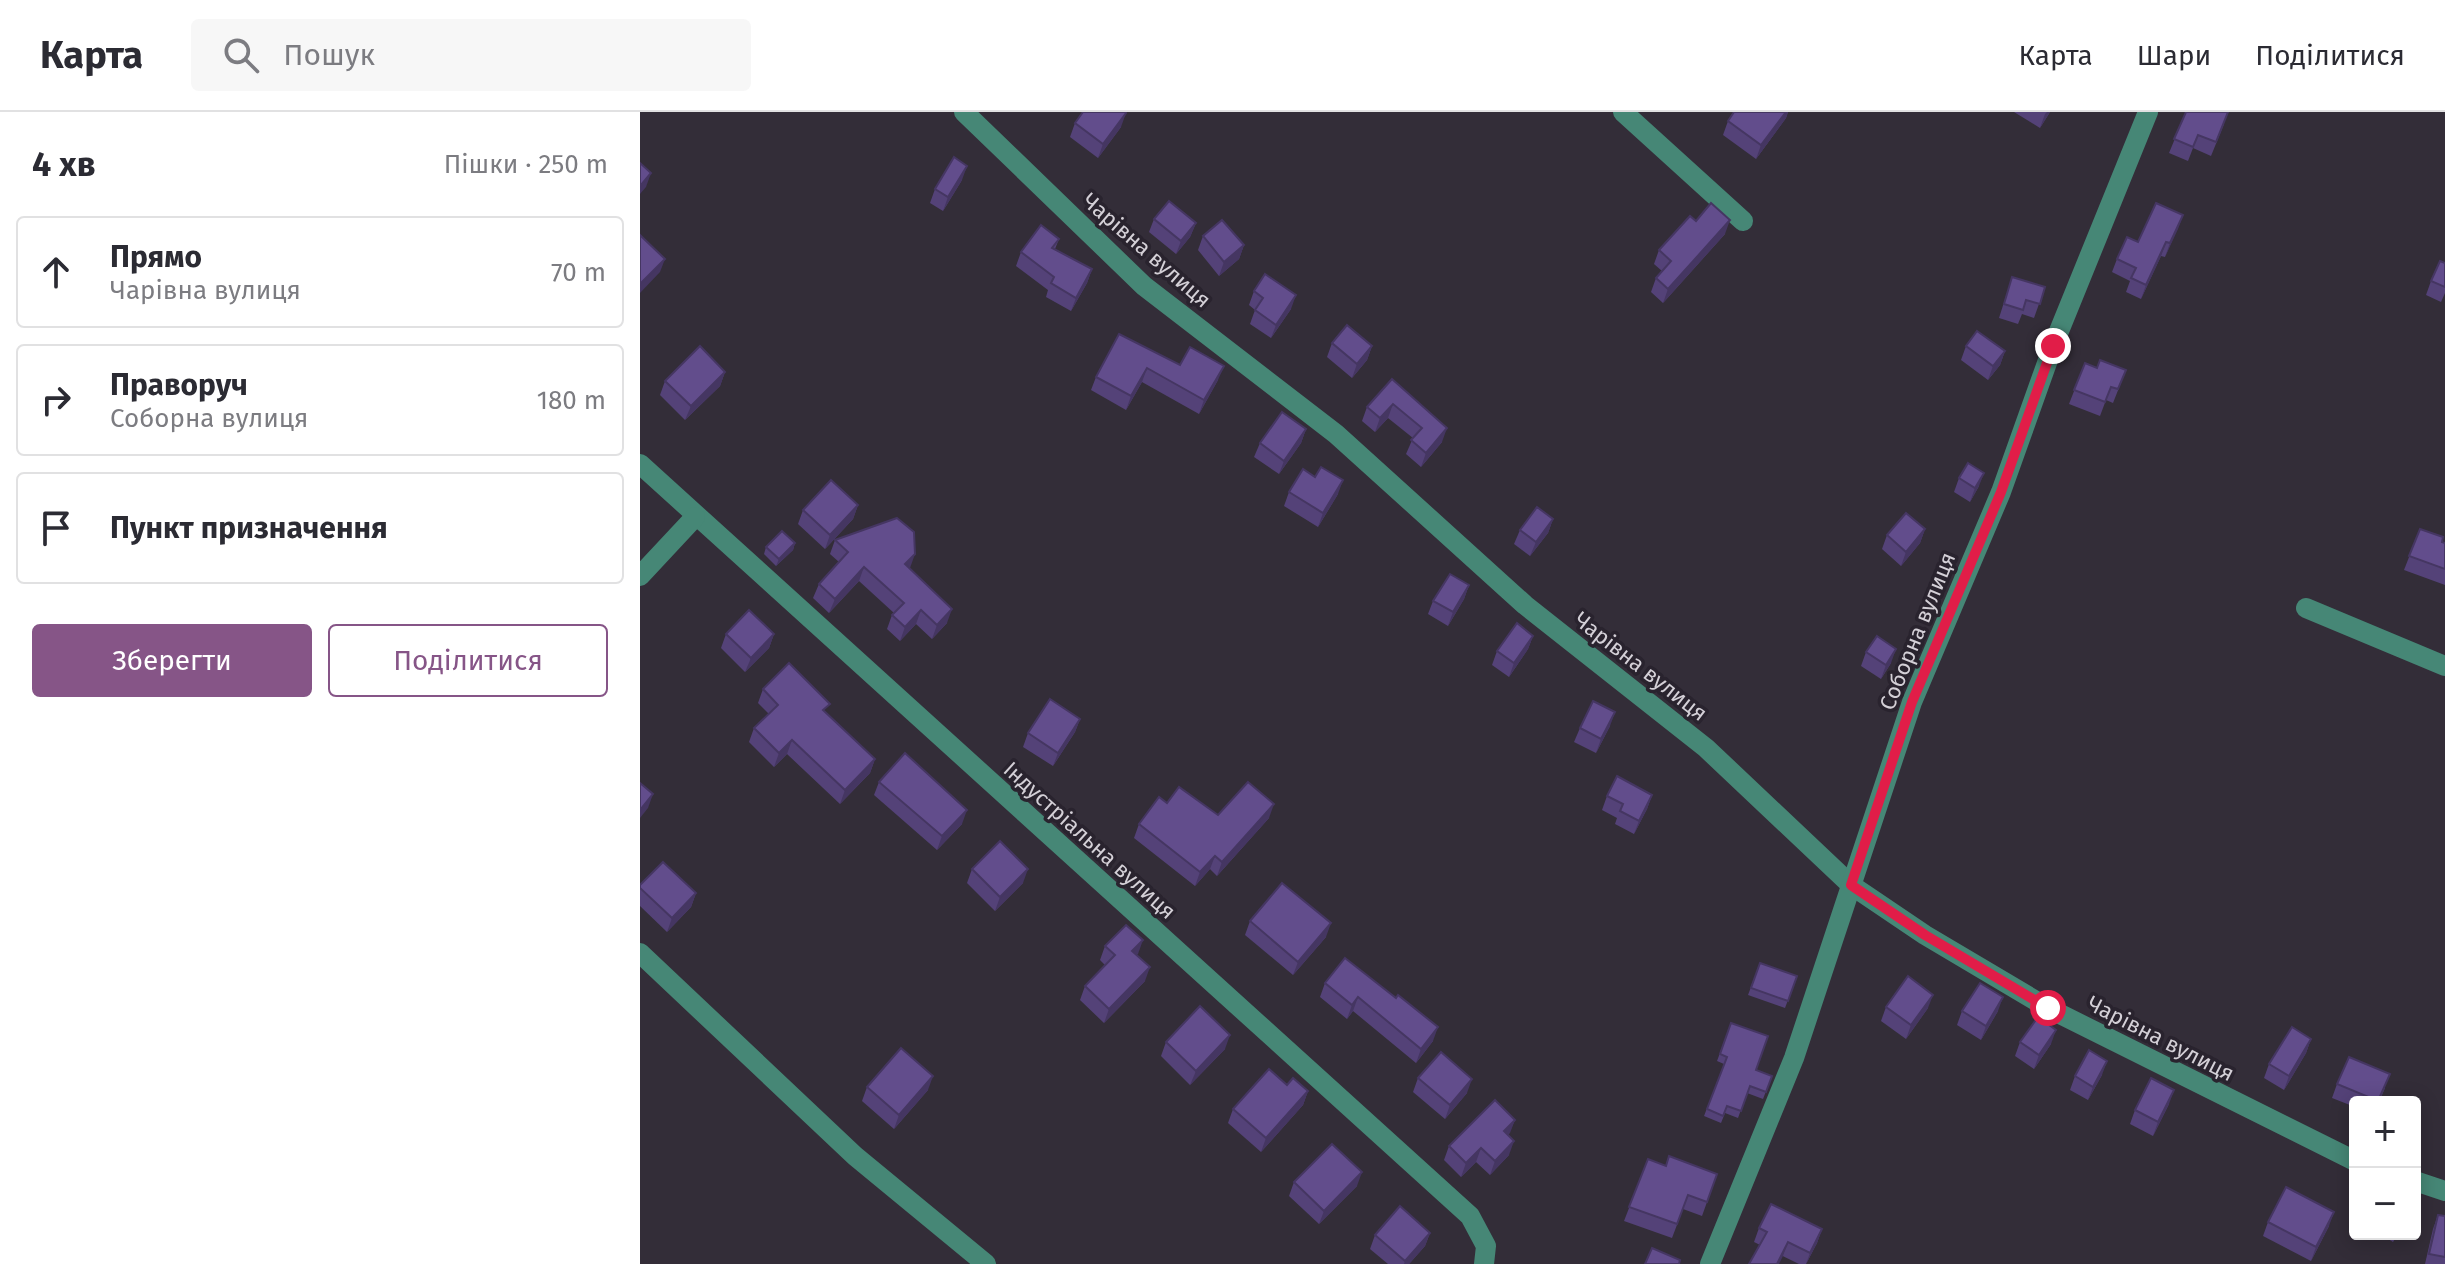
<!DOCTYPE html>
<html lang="uk">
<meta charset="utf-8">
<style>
:root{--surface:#fff;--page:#f7f7f7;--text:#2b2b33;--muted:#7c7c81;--line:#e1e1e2;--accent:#865587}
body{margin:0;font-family:"Fira Sans",sans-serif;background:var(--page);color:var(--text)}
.controls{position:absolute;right:24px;bottom:24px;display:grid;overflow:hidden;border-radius:8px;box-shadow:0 4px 20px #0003}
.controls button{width:72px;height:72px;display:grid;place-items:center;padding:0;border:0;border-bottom:2px solid var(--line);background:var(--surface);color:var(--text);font:40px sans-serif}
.stop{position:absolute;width:24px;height:24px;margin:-18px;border:6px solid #e11d48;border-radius:50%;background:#fff}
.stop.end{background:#e11d48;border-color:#fff;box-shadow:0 2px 8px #0008}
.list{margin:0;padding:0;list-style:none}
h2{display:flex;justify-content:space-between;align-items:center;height:104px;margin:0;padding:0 32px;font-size:34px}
h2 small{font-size:26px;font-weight:400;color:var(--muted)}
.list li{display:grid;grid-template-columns:52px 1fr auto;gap:24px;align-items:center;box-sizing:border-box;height:112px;margin:0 16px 16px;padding:0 16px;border:2px solid var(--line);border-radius:8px}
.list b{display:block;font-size:30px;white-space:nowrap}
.list p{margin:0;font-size:26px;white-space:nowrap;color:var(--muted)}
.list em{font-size:26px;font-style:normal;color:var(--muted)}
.actions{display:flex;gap:16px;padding:24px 32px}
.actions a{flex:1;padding:18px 0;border:2px solid var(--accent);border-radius:8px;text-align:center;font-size:28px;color:var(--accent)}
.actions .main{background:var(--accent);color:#fff}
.icon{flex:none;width:44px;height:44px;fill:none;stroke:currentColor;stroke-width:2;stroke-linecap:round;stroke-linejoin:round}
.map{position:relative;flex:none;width:1805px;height:1152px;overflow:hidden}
header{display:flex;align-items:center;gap:48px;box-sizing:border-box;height:112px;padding:0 40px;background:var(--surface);border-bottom:2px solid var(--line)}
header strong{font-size:38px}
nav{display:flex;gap:44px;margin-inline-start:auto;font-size:28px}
.search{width:560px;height:72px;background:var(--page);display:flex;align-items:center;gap:20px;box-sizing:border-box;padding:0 28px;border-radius:8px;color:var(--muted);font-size:30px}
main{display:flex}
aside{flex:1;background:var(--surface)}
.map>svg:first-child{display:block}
</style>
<header>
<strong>Карта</strong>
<div class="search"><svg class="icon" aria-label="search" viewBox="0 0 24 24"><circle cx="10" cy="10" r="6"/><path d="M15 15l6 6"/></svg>Пошук</div>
<nav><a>Карта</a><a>Шари</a><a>Поділитися</a></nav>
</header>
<main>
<aside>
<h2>4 хв<small>Пішки · 250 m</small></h2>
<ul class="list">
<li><svg class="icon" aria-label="ahead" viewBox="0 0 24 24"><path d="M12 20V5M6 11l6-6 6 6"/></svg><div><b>Прямо</b><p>Чарівна вулиця</p></div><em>70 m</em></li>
<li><svg class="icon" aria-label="right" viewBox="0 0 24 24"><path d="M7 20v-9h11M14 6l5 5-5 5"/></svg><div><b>Праворуч</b><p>Соборна вулиця</p></div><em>180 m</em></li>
<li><svg class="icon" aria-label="arrive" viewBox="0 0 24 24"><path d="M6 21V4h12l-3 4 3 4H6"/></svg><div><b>Пункт призначення</b></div></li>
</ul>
<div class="actions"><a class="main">Зберегти</a><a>Поділитися</a></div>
</aside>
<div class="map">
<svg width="1805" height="1152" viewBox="0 0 1805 1152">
<rect width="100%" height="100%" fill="#332d38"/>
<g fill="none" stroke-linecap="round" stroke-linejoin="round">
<!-- minor -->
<g stroke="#468776" stroke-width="20">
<path d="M324 0 504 174 696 322 885 493 1066 636 1211 773 1285 823 1408 896 1715 1049"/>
<path d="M983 0 1103 109"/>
<path d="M0 352 830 1104 846 1134 844 1152"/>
<path d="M0 464 55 405"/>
<path d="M1666 496 1805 554"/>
<path d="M0 841 215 1044 346 1152"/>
<path d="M1775 1069 1805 1079"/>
<path d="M1070 1152 1154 946 1272 590 1361 380 1413 234 1508 0"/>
</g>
</g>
<!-- wall -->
<g fill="#544278">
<path d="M1094 0H1148L1146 6 1116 47 1083 23 1088 9Z"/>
<path d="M1374 0H1410L1400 16Z"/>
<path d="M1546 0 1584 12 1571 44 1553 36 1548 49 1529 41Z"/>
<path d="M435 11 481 15 458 46 430 25Z"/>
<path d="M322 68 303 99 290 91 295 77Z"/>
<path d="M1543 103 1525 145 1521 144 1501 187 1486 180 1490 169 1472 160 1477 147 1498 130Z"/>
<path d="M514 107 556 111 550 125 536 142 509 120Z"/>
<path d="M1056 109 1085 122 1023 191 1011 180 1016 166 1022 159 1014 152 1019 138Z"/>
<path d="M563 124 604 133 599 147 579 164 558 138Z"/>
<path d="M419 127 415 137 452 157 447 171 431 199 406 185 408 178 376 154 381 140Z"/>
<path d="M1805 151V181L1801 190 1786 183 1791 169Z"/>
<path d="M1372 165 1405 175 1394 206 1382 202 1378 212 1359 206Z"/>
<path d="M614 179 651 197 631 226 610 212 615 198 609 193Z"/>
<path d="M479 222 540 253 578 268 559 302 502 270 486 298 451 278 456 265Z"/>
<path d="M692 231 732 234 727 248 712 266 687 245Z"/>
<path d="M1326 234 1365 239 1360 253 1348 268 1321 248Z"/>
<path d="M1445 251 1457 256 1486 258 1473 291 1466 288 1460 304 1429 292Z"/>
<path d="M85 260 80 274 45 308 20 283 25 269Z"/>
<path d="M752 267 802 330 781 355 766 342 773 326 748 306 735 320 722 309 727 295Z"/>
<path d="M666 317 661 331 639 362 614 345 620 331Z"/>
<path d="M675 365 698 382 678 415 644 394 649 380Z"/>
<path d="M1319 366 1339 374 1330 390 1314 380Z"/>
<path d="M218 393 213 407 185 437 158 412 163 398Z"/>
<path d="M913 407 908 421 890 444 874 432 880 418Z"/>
<path d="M1285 417 1280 431 1261 454 1242 437 1247 423Z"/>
<path d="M1780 417 1805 431V473L1764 458Z"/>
<path d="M195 428 269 456 307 511 292 527 276 512 260 529 247 517 252 503 254 501 219 469 189 501 173 486 179 472 199 450 190 442Z"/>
<path d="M155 431 153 438 136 454 124 442 126 435Z"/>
<path d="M829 473 824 487 808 514 788 502 793 489Z"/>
<path d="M86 522H134L129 536 105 560 81 536Z"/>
<path d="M893 524 888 537 869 565 852 553 857 539Z"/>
<path d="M1226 540 1251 551 1241 567 1221 554Z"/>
<path d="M123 577 186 601 235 647 230 661 200 692 147 642 134 655 109 630 114 616 129 602 118 591Z"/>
<path d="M440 607 435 620 413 654 383 635 388 621Z"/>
<path d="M970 614 956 641 934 630 940 616Z"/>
<path d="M239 670 322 712 297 738 234 683Z"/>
<path d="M1012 683 1007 697 994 722 975 712 977 706 962 698 967 684Z"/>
<path d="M527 691 578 703 629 706 577 764 570 757 555 774 494 726 499 712Z"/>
<path d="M332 757 383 771 355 799 327 771Z"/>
<path d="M0 773 56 781 51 795 27 820 0 794Z"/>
<path d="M610 809 686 825 653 863 605 823Z"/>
<path d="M465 834 497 843 505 869 464 911 440 888 445 874 465 853 460 848Z"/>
<path d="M1120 851 1157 864 1145 896 1108 883Z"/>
<path d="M685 871 756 886 793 929 776 951 713 899 707 907 680 885Z"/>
<path d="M1246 895 1288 896 1266 927 1241 909Z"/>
<path d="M1322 899H1358L1341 928 1317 913Z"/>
<path d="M1091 911 1116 958 1132 964 1123 987 1107 981 1098 1006 1085 1001 1081 1011 1064 1004 1084 952 1077 949Z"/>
<path d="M1671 927 1666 941 1644 978 1624 966 1629 952Z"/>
<path d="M526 930 585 937 550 973 521 944Z"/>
<path d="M1380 930 1411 932 1394 957 1375 944Z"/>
<path d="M1462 963 1448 988 1430 978 1435 964Z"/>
<path d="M778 966 827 981 805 1007 773 980Z"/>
<path d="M1697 972 1745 976 1739 990H1715V995L1692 986Z"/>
<path d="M647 973 668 979 663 993 621 1040 588 1011 593 997Z"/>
<path d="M227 975 288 978 254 1017 222 989Z"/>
<path d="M1529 992 1513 1024 1490 1012 1495 998Z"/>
<path d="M875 1008 868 1023 869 1043 850 1063 836 1050 821 1065 804 1048 809 1034Z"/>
<path d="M1008 1047 1026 1054 1077 1062 1062 1104 1043 1097 1032 1126 984 1109Z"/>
<path d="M654 1070 717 1074 679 1112 649 1084Z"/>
<path d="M1798 1103 1805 1104V1152H1785L1793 1117Z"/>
<path d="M1628 1110 1689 1114 1671 1149 1623 1124Z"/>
<path d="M1119 1116 1182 1117 1177 1131 1166 1152H1159L1114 1130Z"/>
<path d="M790 1121 785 1134 769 1152H748L730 1137 735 1123Z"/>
<path d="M1740 1122H1758L1753 1130Z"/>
</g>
<!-- shaded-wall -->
<g fill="#453662">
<path d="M1146 0H1148L1146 6 1116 47 1121 33Z"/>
<path d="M1407 0H1410L1400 16 1405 2Z"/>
<path d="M486 1 481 15 458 46 463 32Z"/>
<path d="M327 54 322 68 303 99 308 85Z"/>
<path d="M11 61 6 75 0 82V74Z"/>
<path d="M1543 103 1538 117 1525 145 1530 131Z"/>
<path d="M1090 108 1085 122 1023 191 1028 177Z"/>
<path d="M556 111 550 125 536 142 541 129Z"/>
<path d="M1526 130 1521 144 1501 187 1506 173Z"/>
<path d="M604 133 599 147 579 164 584 150Z"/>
<path d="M25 147 20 160 0 181V172Z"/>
<path d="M452 157 447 171 431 199 436 186Z"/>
<path d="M656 183 651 197 631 226 636 213Z"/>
<path d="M732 234 727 248 712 266 717 252Z"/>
<path d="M1365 239 1360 253 1348 268 1353 254Z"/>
<path d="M584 254 578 268 559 302 564 288Z"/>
<path d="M507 256 502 270 486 298 491 284Z"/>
<path d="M85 260 80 274 45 308 51 294Z"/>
<path d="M753 292 748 306 735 320 740 306Z"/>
<path d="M807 316 802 330 781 355 786 341Z"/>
<path d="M666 317 661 331 639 362 644 349Z"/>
<path d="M1344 361 1339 374 1330 390 1335 376Z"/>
<path d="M703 368 698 382 678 415 683 401Z"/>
<path d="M218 393 213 407 185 437 190 423Z"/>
<path d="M913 407 908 421 890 444 896 430Z"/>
<path d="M1285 417 1280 431 1261 454 1266 440Z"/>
<path d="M155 431 153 438 136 454 139 447Z"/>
<path d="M275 442 270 456 265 452Z"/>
<path d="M224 455 219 469 189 501 195 487Z"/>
<path d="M829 473 824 487 808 514 813 500Z"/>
<path d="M312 497 307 511 292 527 297 513Z"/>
<path d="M281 498 276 512 260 529 265 515Z"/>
<path d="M134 522 129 536 105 560 111 546Z"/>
<path d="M893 524 888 537 869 565 874 551Z"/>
<path d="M1256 537 1251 551 1241 567 1246 553Z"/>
<path d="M975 600 970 614 956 641 961 627Z"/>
<path d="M440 607 435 620 413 654 418 641Z"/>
<path d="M152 628 147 642 134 655 139 641Z"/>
<path d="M235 647 230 661 200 692 205 678Z"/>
<path d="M13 682 8 696 0 706V698Z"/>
<path d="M1012 683 1007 697 994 722 999 709Z"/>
<path d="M634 692 629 706 577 764 582 750Z"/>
<path d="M327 698 322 712 297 738 302 724Z"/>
<path d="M575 744 570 757 555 774 560 760Z"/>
<path d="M388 757 383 771 355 799 360 785Z"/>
<path d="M56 781 51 795 27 820 32 806Z"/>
<path d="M691 811 686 825 653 863 658 850Z"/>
<path d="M503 828 498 842 487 852 492 839Z"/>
<path d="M510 855 505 869 464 911 469 897Z"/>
<path d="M1293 883 1288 896 1266 927 1271 913Z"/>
<path d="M718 885 713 899 707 907 712 893Z"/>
<path d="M1363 885 1358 899 1341 928 1346 914Z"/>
<path d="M798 915 793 929 776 951 781 937Z"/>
<path d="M1416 918 1411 932 1394 957 1399 943Z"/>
<path d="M590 923 585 937 550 973 556 959Z"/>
<path d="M1671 927 1666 941 1644 978 1649 964Z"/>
<path d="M1467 949 1462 963 1448 988 1453 975Z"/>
<path d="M293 964 288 978 254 1017 259 1003Z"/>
<path d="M832 967 827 981 805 1007 810 993Z"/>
<path d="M1534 978 1529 992 1513 1024 1518 1010Z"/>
<path d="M668 979 663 993 621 1040 626 1026Z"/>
<path d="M875 1008 870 1021 858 1033 864 1019Z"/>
<path d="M874 1029 869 1043 850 1063 855 1049Z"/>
<path d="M841 1036 836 1050 821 1065 826 1051Z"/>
<path d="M722 1060 717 1074 679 1112 684 1099Z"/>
<path d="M1694 1100 1689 1114 1671 1149 1676 1135Z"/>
<path d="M1182 1117 1177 1131 1166 1152 1170 1141Z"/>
<path d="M790 1121 785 1134 769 1152H764L765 1149Z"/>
<path d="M1148 1130 1143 1144 1139 1152H1137Z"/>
</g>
<!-- building -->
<g fill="#624d8c" stroke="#453662" stroke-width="2">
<path d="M443 0H485L486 1 463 32 435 11Z"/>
<path d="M1094 0H1146L1121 33 1088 9Z"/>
<path d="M1546 0H1588L1576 30 1558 23 1553 35 1534 27Z"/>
<path d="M314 45 327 54 308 85 295 77Z"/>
<path d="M0 51 11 61 0 74Z"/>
<path d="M529 89 556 111 541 129 514 107Z"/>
<path d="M1071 91 1090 108 1028 177 1016 166 1031 149 1019 138 1050 104 1056 109Z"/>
<path d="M1516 91 1543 103 1530 131 1526 130 1506 173 1491 166 1496 156 1477 147 1487 125 1498 130Z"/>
<path d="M582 108 604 133 584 150 563 124Z"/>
<path d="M401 113 419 127 412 136 452 157 436 186 411 171 414 165 381 140Z"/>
<path d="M0 123 25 147 0 172Z"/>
<path d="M1800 149 1805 151V175L1791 169Z"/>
<path d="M625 162 656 183 636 213 615 198 623 186 614 179Z"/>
<path d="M1372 165 1405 175 1400 192 1386 188 1383 198 1364 192Z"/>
<path d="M707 213 732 234 717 252 692 231Z"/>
<path d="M1337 219 1365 239 1353 254 1326 234Z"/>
<path d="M479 222 540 253 550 235 584 254 564 288 507 256 491 284 456 265Z"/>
<path d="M60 234 85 260 51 294 25 269Z"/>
<path d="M1460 248 1486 258 1478 277 1471 275 1465 290 1434 278 1445 251 1457 256Z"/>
<path d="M752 267 807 316 786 341 771 328 782 316 753 292 740 306 727 295Z"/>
<path d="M642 300 666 317 644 349 620 331Z"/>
<path d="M1328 351 1344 361 1335 376 1319 366Z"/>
<path d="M681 355 703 368 683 401 649 380 663 357 675 365Z"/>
<path d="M191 368 218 393 190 423 163 398Z"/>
<path d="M897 395 913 407 896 430 880 418Z"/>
<path d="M1266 401 1285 417 1266 440 1247 423Z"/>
<path d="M257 406 274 420 275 442 265 452 312 497 297 513 281 498 265 515 252 503 264 491 224 455 195 487 179 472 208 440 195 428Z"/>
<path d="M1780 417 1803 425 1802 430 1805 431V457L1769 444Z"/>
<path d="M142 419 155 431 139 447 126 435Z"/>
<path d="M810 462 829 473 813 500 793 489Z"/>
<path d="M109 498 134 522 111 546 86 522Z"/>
<path d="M877 511 893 524 874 551 857 539Z"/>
<path d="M1237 524 1256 537 1246 553 1226 540Z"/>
<path d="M149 551 190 592 183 598 235 647 205 678 152 628 139 641 114 616 138 593 123 577Z"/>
<path d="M410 587 440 607 418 641 388 621Z"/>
<path d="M953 589 975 600 961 627 940 616Z"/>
<path d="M265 641 327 698 302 724 239 670Z"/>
<path d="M977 664 1012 683 999 709 980 699 983 692 967 684Z"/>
<path d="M608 670 634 692 582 750 575 744 560 760 499 712 519 685 527 691 539 675 578 703Z"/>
<path d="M0 671 13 682 0 698Z"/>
<path d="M360 729 388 757 360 785 332 757Z"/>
<path d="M23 750 56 781 32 806 0 776V773Z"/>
<path d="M642 771 691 811 658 850 610 809Z"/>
<path d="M486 813 503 828 492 839 510 855 469 897 445 874 475 843 465 834Z"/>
<path d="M705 846 756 886 758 883 798 915 781 937 718 885 712 893 685 871Z"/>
<path d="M1120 851 1157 864 1148 889 1111 876Z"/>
<path d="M1268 864 1293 883 1271 913 1246 895Z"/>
<path d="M1340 871 1363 885 1346 914 1322 899Z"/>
<path d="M560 894 590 923 556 959 526 930Z"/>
<path d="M1398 905 1416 918 1399 943 1380 930Z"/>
<path d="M1091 911 1128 924 1116 958 1132 964 1126 980 1110 974 1101 999 1087 994 1083 1004 1067 997 1087 945 1080 942Z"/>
<path d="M1652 915 1671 927 1649 964 1629 952Z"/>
<path d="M261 936 293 964 259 1003 227 975Z"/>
<path d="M1449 938 1467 949 1453 975 1435 964Z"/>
<path d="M801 940 832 967 810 993 778 966Z"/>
<path d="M1709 945 1750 962 1738 989 1697 972Z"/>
<path d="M629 957 647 973 653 966 668 979 626 1026 593 997Z"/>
<path d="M1511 966 1534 978 1518 1010 1495 998Z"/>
<path d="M855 988 875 1008 864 1019 874 1029 855 1049 841 1036 826 1051 809 1034Z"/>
<path d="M692 1032 722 1060 684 1099 654 1070Z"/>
<path d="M1029 1044 1077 1062 1067 1090 1048 1083 1037 1112 989 1095 1008 1047 1026 1054Z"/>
<path d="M1646 1075 1694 1100 1676 1135 1628 1110Z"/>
<path d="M1131 1092 1182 1117 1170 1141 1148 1130 1137 1152H1109L1127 1120 1119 1116Z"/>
<path d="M760 1094 790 1121 765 1149 735 1123Z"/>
<path d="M1798 1103 1805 1104V1145L1789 1142Z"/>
<path d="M1012 1136 1040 1148 1039 1152H1005Z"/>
</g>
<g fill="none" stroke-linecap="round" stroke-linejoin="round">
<!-- route -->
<path stroke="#e11d48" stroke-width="10" d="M1408 896 1285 823 1211 773 1272 590 1361 380 1413 234"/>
</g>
<g text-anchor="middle" stroke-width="7" stroke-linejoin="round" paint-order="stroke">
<!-- street labels -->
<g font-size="22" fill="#d4d0d7" stroke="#29232e">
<text transform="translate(507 138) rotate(41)" y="8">Чарівна вулиця</text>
<text transform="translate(1277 519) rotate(-68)" y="8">Соборна вулиця</text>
<text transform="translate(1001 554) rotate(38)" y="8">Чарівна вулиця</text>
<text transform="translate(450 728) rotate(42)" y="8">Індустріальна вулиця</text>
<text transform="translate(1521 926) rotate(27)" y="8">Чарівна вулиця</text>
</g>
</g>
</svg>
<div class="controls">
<button>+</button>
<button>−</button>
</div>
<div class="stop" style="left:1408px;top:896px"></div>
<div class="stop end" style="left:1413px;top:234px"></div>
</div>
</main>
